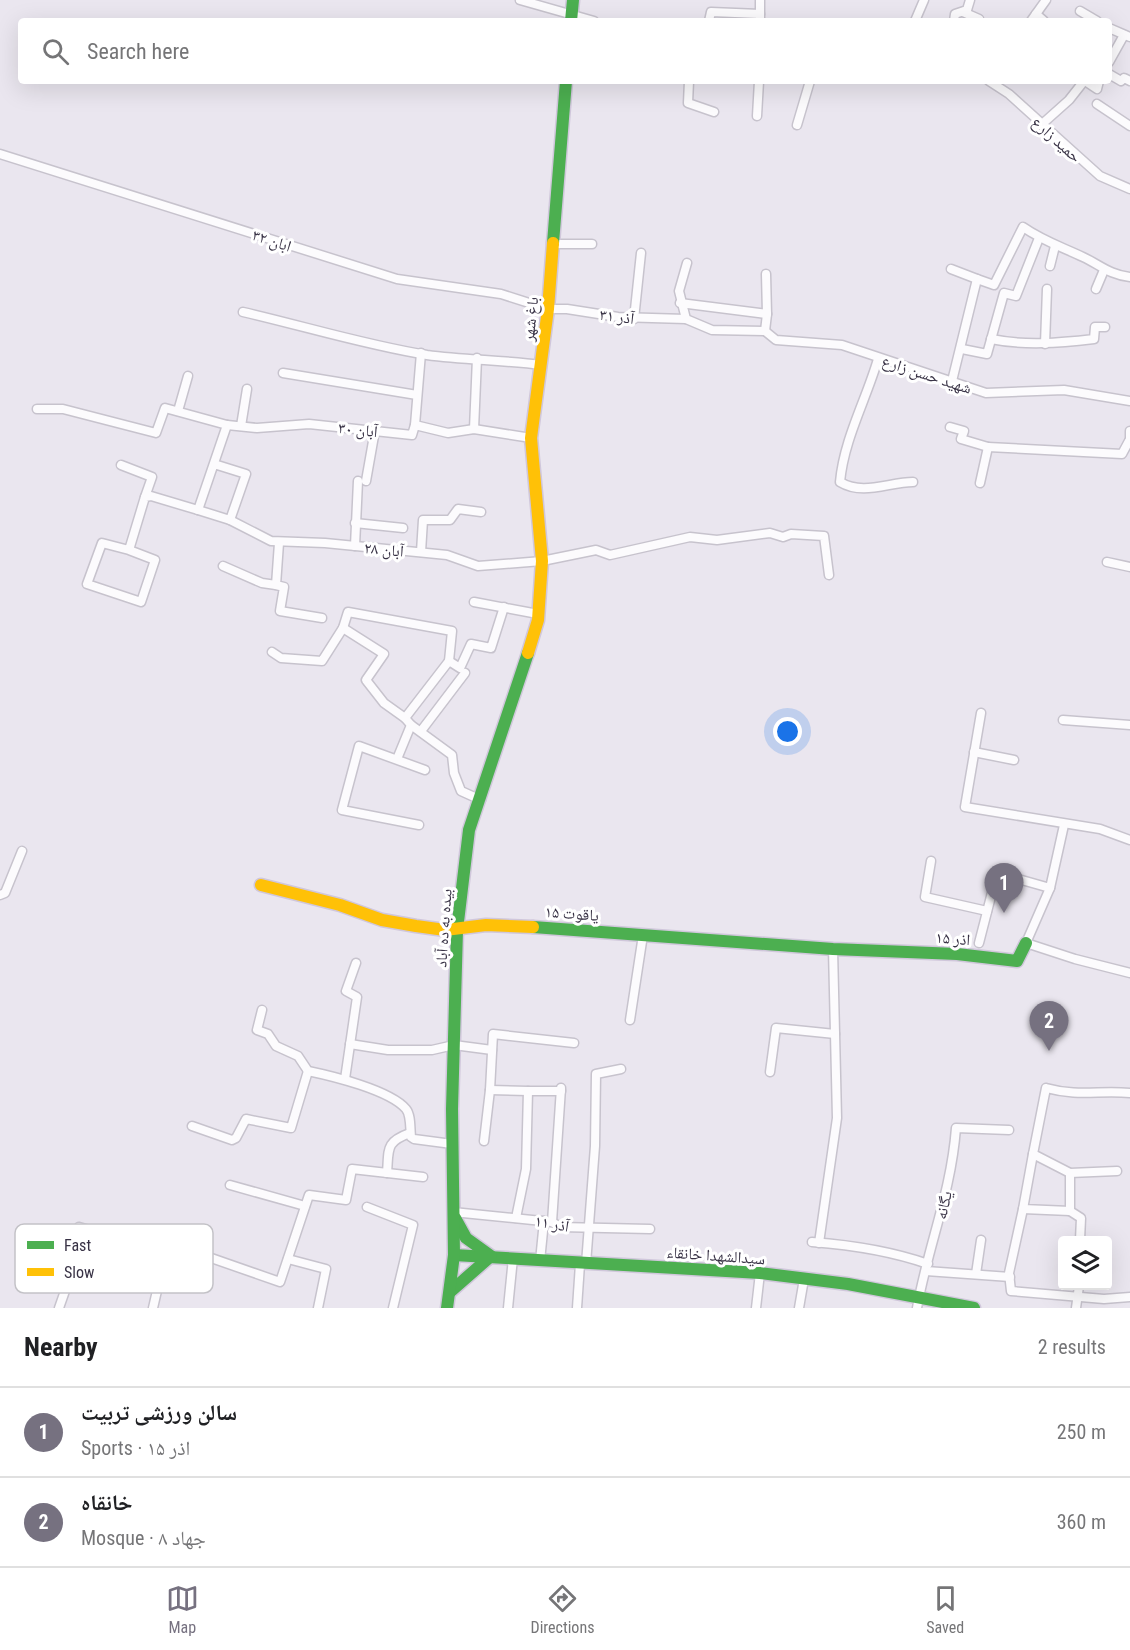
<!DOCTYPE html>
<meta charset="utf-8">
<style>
:root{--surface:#fff;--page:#f2f2f2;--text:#202124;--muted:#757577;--line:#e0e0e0;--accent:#767180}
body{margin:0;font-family:"Roboto Condensed","Noto Naskh Arabic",sans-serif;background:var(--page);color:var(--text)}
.controls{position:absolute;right:18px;bottom:18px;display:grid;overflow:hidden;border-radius:6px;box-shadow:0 6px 24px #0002}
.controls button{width:54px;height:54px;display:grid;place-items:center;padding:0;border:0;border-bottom:2px solid var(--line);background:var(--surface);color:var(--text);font:30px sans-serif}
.you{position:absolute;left:788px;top:732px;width:21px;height:21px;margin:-15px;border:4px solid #fff;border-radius:50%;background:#1a73e8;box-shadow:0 0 0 9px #1a73e833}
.badge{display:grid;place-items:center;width:39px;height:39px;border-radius:50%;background:var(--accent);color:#fff;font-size:20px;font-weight:700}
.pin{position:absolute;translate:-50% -50px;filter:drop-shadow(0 2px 3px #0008)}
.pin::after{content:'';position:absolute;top:32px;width:21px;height:18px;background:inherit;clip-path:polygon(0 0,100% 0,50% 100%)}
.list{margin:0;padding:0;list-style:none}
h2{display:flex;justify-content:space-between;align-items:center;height:78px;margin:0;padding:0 24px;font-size:26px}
h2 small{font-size:20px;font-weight:400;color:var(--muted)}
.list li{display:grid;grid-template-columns:39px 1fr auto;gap:18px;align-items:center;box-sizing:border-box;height:90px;padding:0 24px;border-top:2px solid var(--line)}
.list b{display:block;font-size:22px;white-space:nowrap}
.list p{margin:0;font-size:20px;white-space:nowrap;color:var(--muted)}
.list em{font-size:20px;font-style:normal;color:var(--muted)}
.icon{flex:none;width:33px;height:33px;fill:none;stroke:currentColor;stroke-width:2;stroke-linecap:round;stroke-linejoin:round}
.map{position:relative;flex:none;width:1130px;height:1308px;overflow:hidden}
.search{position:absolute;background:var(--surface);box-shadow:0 6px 24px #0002;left:18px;right:18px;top:18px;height:66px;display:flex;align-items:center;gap:15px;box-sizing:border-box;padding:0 21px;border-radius:6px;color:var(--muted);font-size:22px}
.sheet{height:258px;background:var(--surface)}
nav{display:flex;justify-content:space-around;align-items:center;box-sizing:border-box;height:84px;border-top:2px solid var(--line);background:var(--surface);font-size:16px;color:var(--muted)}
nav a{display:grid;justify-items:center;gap:3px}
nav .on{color:var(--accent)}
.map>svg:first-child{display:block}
</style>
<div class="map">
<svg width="1130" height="1308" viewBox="0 0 1130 1308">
<rect width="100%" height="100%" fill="#eae6ef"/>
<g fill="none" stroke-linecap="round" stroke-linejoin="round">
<defs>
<g id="street">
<path d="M520 0 594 21"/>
<path d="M760 0V21"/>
<path d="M1080 11 1097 21"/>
<path d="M963 12 979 19"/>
<path d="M1036 14 1044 21"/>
<path d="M709 21 711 12 760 14"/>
<path d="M915 21 924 0"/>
<path d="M954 21 955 14 967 10 970 0"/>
<path d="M1031 21 1046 0"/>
<path d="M1109 28 1130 37"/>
<path d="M1109 62 1124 35"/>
<path d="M1109 74 1121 81 1124 78 1130 81"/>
<path d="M689 81 688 103 714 112"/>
<path d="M989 81 1009 94 1100 176 1130 189"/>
<path d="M1085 81 1097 89 1099 81"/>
<path d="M1097 104 1130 126"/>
<path d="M757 116 759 81"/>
<path d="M797 125 810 81"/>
<path d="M1041 125 1069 100 1084 81"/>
<path d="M0 154 397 279 501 294 548 309H567L618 317 686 319"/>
<path d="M552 244H592"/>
<path d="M687 263 679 291 686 319 712 330 765 331"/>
<path d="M1050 266 1055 246"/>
<path d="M951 269 977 279"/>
<path d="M1096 289 1104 270"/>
<path d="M680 303 767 314"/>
<path d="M243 312C304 326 365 345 427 355 464 360 503 360 542 365"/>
<path d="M634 319 641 253"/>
<path d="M765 331 776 340 842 345 986 393 1064 390 1130 401"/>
<path d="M765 331 767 314 766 274"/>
<path d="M991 339C1026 346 1059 343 1094 339L1095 327H1105"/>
<path d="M1045 344 1047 289"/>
<path d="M962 349 987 354 1004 293 1016 296 1039 238"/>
<path d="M878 359C866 400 844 439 840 482 863 496 889 482 913 482"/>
<path d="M283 373 417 395"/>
<path d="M952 381 977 279 994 285 1023 227C1043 241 1062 247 1083 257 1100 265 1110 275 1130 277"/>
<path d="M37 409H63L156 433 165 408 227 425 257 428 309 424 412 435 415 425 448 433 474 429 531 438"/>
<path d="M178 411 188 376"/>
<path d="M415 425 421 353"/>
<path d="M241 426 247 389"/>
<path d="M950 427 964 431 961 439 988 447"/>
<path d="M474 429 477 358"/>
<path d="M1130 431V441"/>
<path d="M214 464 246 474 230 520 198 510 227 425"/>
<path d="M121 465 152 477 145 497"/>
<path d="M366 481 375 430"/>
<path d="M980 483 988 447 1122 454 1129 441"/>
<path d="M230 520 271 541 325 543 447 555 478 566 542 561 596 550 610 555 690 537 717 540 770 533 783 537 791 534 824 536 829 575"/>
<path d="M355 523 403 528"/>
<path d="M279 543 276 585 284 587 280 611 322 618"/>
<path d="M355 546 358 481"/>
<path d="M129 550 155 560 141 602 87 584 102 543 129 550 145 497 151 496 198 510"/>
<path d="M421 552 423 520H450L458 509 481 512"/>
<path d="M1107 562 1130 567"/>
<path d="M223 566 262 583 276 585"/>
<path d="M474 602 538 614"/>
<path d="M343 628 384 654 366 680 384 703 405 718"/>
<path d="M272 652 281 658 322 661 343 628 348 612 452 631 449 661"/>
<path d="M981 713 965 807 1100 829 1130 840"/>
<path d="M1063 720 1130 725"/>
<path d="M411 725 452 755 454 773 461 791 481 800"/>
<path d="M421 731 465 673"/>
<path d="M974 752 1014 760"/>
<path d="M397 759 411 725 405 718 449 661 460 668 471 644 491 648 504 607"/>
<path d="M419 825 342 810 359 746 425 770"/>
<path d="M931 861 925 897 987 911"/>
<path d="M1050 888 1026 943 1075 959 1130 973"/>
<path d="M0 895 5 893 22 851"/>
<path d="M979 943 997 873 1050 888 1064 825"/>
<path d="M262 1010 257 1030 268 1034 276 1046 298 1056 308 1071C332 1076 390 1090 406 1109 411 1115 410 1128 411 1137L414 1139 452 1144"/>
<path d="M630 1020 643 935"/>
<path d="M350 1044 388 1050H432L454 1045 492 1050"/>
<path d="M770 1072 776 1028 835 1034"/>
<path d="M345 1079 357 997 346 991 356 963"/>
<path d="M490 1090 528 1091"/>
<path d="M192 1126 232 1140 236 1138 246 1119 291 1128 308 1071"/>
<path d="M484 1141 490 1090 493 1034 574 1043"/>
<path d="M1033 1154 1023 1209 1070 1211 1081 1218 1080 1240"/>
<path d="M1117 1171 1070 1173 1033 1154 1046 1088C1079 1097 1099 1090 1130 1093"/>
<path d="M387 1173C389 1149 385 1142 410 1133"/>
<path d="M230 1185 305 1206"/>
<path d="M367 1207 413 1225 393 1308"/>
<path d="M1023 1209 1009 1273 1011 1291 1104 1299 1130 1297"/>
<path d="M1070 1211V1173"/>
<path d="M453 1212 552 1222 560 1227 650 1229"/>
<path d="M516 1218 526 1169 528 1091H561"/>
<path d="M552 1222 561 1088"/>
<path d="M812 1242C851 1245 891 1251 928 1264"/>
<path d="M819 1243 837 1118 833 949"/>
<path d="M288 1259 326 1269 318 1308"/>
<path d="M540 1261 544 1221"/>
<path d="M586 1264 595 1146 596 1074 621 1069"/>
<path d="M926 1271 1010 1277"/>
<path d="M976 1274 981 1240"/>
<path d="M59 1308 73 1268 79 1227 166 1252"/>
<path d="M153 1308 166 1252 174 1245 280 1282 309 1195 346 1200 352 1169 423 1177"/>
<path d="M508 1308 513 1258"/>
<path d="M577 1308 580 1264"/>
<path d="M756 1308 760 1273"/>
<path d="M799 1308 804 1279"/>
<path d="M917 1308C928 1246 951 1193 956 1128L1009 1130"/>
<path d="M1076 1308 1079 1286"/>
</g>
<g id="fast">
<path d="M571 21 573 0"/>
<path d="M553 243 566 81"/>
<path d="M533 927 833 949 957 954 1017 961 1026 943"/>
<path d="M454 1255 760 1273 848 1284 974 1308"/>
<path d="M450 1292 491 1256 466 1238 455 1218"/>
<path d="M447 1308 454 1255 452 1109 457 930 469 830 528 653"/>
</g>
<g id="slow">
<path d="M528 653 538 620 542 561 531 438 548 309 553 243"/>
<path d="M261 885 340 905 382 920 416 926 445 930 486 925 533 927"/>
</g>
</defs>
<!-- street casing -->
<use href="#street" stroke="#c7c3cd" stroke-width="11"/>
<!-- fast casing -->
<use href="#fast" stroke="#d0c7db" stroke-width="15"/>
<!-- slow casing -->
<use href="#slow" stroke="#d0c7db" stroke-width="15"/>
<!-- street -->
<use href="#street" stroke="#fcfbfd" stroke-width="8"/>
<!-- fast -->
<use href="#fast" stroke="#4caf50" stroke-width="12"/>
<!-- slow -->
<use href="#slow" stroke="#ffc107" stroke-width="12"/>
</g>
<g text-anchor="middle" stroke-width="6" stroke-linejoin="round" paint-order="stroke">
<!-- street labels -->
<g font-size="16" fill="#383245" stroke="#fff">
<text transform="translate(1057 139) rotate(42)" y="6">حمید زارع</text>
<text transform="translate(272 240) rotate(18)" y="6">ابان ۳۲</text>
<text transform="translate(617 316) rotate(7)" y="6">آذر ۳۱</text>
<text transform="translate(530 319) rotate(-84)" y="6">باغ شهر</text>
<text transform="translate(927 374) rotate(18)" y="6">شهید حسن زارع</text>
<text transform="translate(358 429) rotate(6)" y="6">آبان ۳۰</text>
<text transform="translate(384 549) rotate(5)" y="6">آبان ۲۸</text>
<text transform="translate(572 913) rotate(4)" y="6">یاقوت ۱۵</text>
<text transform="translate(443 928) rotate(-86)" y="6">بیده به ده آباد</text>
<text transform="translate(953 938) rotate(4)" y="6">اذر ۱۵</text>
<text transform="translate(943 1205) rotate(-77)" y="6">یگانه</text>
<text transform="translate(552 1223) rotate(10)" y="6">آذر ۱۱</text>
<text transform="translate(716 1255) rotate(4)" y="6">سیدالشهدا خانقاء</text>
</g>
</g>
<!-- legend -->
<rect x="15" y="1224" width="198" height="69" rx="9" fill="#fff" stroke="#c3c2c7" stroke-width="1.5"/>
<rect x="27" y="1241" width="27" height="8" fill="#4caf50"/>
<rect x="27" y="1268" width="27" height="8" fill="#ffc107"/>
<g font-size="16" fill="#383245">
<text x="64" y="1251">Fast</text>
<text x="64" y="1278">Slow</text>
</g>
</svg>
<div class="controls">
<button><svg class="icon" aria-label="layers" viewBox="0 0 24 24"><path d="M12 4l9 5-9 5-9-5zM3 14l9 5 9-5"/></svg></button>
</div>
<div class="you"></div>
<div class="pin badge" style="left:1004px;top:913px">1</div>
<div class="pin badge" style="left:1049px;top:1051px">2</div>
<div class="search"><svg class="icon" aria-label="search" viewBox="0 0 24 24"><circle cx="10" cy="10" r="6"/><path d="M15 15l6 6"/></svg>Search here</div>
</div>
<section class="sheet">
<h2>Nearby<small>2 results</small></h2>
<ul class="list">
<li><span class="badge">1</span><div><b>سالن ورزشی تربیت</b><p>Sports · اذر ۱۵</p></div><em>250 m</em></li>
<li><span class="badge">2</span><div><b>خانقاه</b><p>Mosque · جهاد ۸</p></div><em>360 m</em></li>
</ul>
</section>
<nav>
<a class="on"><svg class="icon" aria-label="map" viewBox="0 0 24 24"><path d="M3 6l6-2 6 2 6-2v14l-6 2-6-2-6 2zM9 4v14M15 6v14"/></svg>Map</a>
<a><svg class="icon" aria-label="directions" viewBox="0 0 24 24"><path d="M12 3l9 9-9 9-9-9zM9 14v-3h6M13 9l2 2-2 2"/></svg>Directions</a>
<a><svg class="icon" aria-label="saved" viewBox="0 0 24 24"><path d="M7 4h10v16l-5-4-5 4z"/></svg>Saved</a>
</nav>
